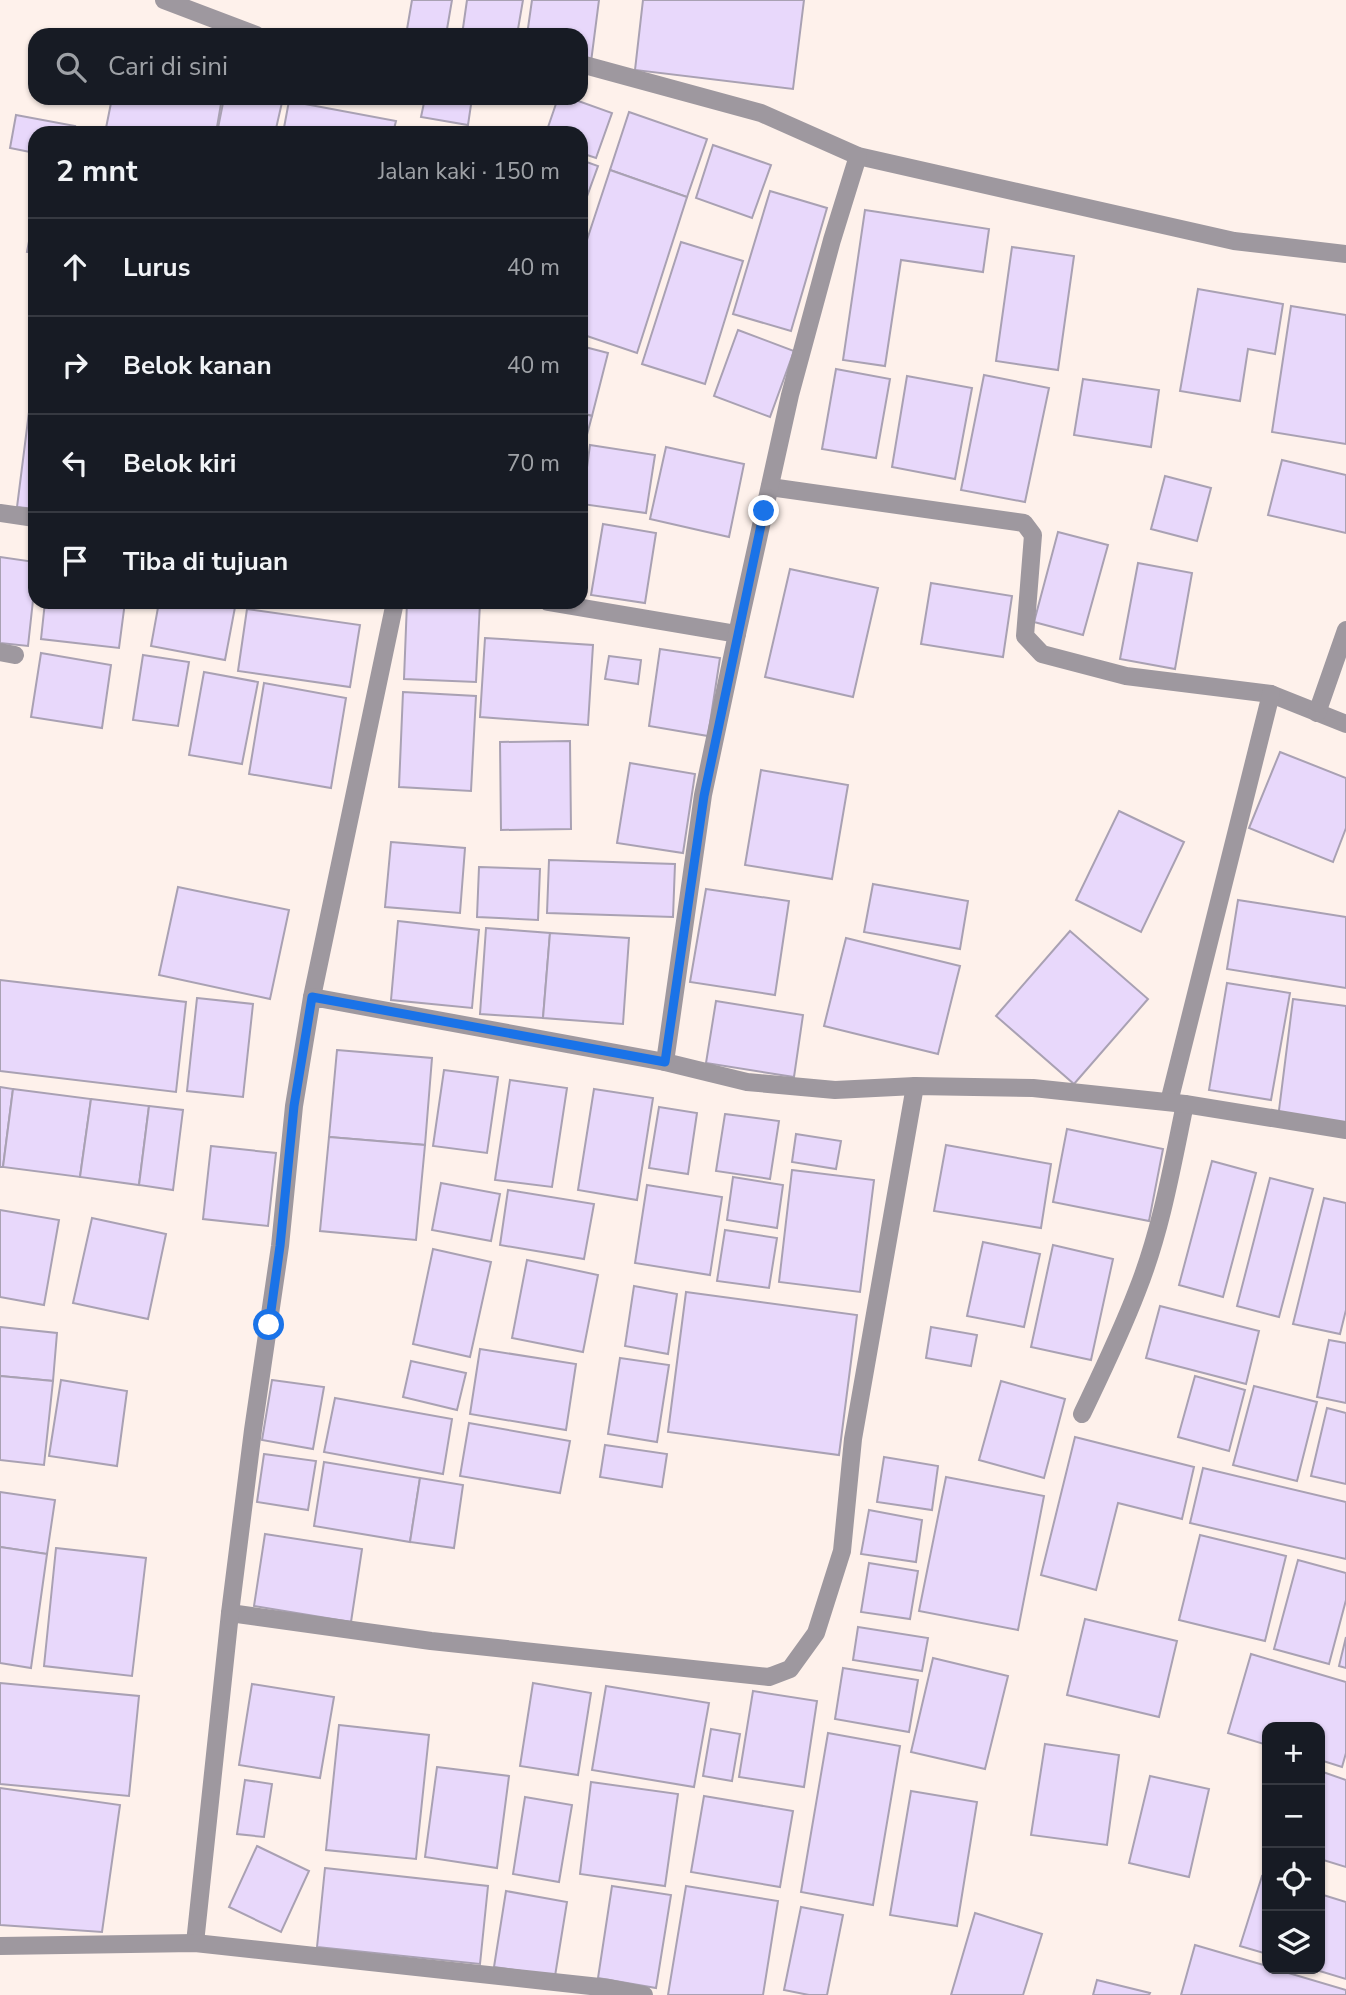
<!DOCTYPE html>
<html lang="id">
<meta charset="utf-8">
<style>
:root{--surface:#171b24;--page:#242831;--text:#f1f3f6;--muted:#9ea1a6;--line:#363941}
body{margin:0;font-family:"Nunito Sans",sans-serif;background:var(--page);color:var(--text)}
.controls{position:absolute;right:21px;bottom:21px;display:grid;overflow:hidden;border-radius:14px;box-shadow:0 2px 5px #0004}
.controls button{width:63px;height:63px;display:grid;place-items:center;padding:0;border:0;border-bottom:2px solid var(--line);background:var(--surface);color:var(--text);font:35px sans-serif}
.stop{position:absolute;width:21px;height:21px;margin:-16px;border:5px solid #1a73e8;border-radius:50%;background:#fff}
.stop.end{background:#1a73e8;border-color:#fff;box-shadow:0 2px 7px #0008}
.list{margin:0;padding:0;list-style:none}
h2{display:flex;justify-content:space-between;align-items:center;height:91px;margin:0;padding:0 28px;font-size:30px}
h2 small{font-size:23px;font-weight:400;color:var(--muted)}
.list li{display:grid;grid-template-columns:46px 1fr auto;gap:21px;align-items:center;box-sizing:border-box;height:98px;padding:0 28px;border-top:2px solid var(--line)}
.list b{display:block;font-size:26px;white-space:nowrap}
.list em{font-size:23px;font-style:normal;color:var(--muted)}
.icon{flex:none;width:38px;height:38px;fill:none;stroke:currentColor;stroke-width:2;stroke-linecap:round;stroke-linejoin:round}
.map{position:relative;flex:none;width:1346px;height:1995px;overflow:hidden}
.search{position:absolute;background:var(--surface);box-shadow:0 2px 5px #0004;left:28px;top:28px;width:560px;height:77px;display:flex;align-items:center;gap:18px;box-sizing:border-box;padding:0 24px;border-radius:21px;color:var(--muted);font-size:26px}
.panel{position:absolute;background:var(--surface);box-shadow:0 2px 5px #0004;left:28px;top:126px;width:560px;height:483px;border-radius:21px}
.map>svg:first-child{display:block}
</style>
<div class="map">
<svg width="1346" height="1995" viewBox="0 0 1346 1995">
<rect width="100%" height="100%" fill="#fef1eb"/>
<!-- building -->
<g fill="#e8d8fb" stroke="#a9a1b3" stroke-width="2">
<path d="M412 0H452L446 35H406Z"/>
<path d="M467 0H523L517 35H462Z"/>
<path d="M532 0H599L591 62 581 60V35H527Z"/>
<path d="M643 0H804L793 89 635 70Z"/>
<path d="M112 98H222L216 133H105Z"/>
<path d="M224 98H283L275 133H217Z"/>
<path d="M425 98H472L468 125 421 117Z"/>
<path d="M558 98H570L612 113 596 158 581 153V133H546Z"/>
<path d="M289 101 396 121 393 133H283Z"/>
<path d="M629 112 707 139 687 197 610 170Z"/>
<path d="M16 115 75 126 73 133H35V153L10 148Z"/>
<path d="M713 145 771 165 752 218 696 198Z"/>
<path d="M581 160 598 166 581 213Z"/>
<path d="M610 170 687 197 637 353 581 334V258Z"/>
<path d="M770 191 827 208 791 331 733 314Z"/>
<path d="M35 210V253L27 252Z"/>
<path d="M865 210 989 229 983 272 901 260 885 366 843 360Z"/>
<path d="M681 242 743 261 705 384 642 364Z"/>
<path d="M1012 247 1074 256 1058 370 996 361Z"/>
<path d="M1198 289 1283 304 1275 354 1248 349 1240 401 1180 391Z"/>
<path d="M1291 306 1346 315V444L1272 432Z"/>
<path d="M738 330 794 351 770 417 714 396Z"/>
<path d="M581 346 608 353 592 416 581 413Z"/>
<path d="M836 369 890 379 876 458 822 449Z"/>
<path d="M984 375 1049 388 1025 502 961 490Z"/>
<path d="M907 376 972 388 955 479 892 467Z"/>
<path d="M1083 379 1159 390 1151 447 1074 435Z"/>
<path d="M29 412H35V509L17 507Z"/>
<path d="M581 413 592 416 581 457Z"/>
<path d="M590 445 655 455 646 513 582 504Z"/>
<path d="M666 447 744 464 729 537 650 519Z"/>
<path d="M1282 460 1346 475V533L1268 515Z"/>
<path d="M1165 476 1211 488 1197 541 1151 529Z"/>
<path d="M603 524 656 533 645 603 591 595Z"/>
<path d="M1058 532 1108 545 1083 635 1034 622Z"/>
<path d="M0 557 35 562V582L28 646 0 643Z"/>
<path d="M1138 563 1192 573 1175 669 1120 659Z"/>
<path d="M790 569 878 588 853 697 765 677Z"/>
<path d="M931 583 1012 596 1003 657 921 644Z"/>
<path d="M45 602H125L119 648 41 639Z"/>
<path d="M159 602H236L225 660 151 646Z"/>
<path d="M407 602 480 603 476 682 404 679Z"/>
<path d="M247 609 360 625 350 687 238 671Z"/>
<path d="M485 638 593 645 588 725 480 717Z"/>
<path d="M660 649 720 658 708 736 649 726Z"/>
<path d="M41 653 111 665 102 728 31 717Z"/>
<path d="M143 655 189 662 178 726 133 720Z"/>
<path d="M609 656 641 660 638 684 605 679Z"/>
<path d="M204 672 258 682 242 764 189 755Z"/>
<path d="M264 683 346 698 331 788 249 774Z"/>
<path d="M403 692 476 696 471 791 399 787Z"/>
<path d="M570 741 571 829 501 830 500 742Z"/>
<path d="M1280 752 1346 778V828L1333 862 1249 828Z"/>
<path d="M630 763 695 774 683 853 617 843Z"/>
<path d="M761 770 848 785 832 879 745 865Z"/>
<path d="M1119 811 1184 842 1141 932 1076 900Z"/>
<path d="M391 842 465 848 460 913 385 907Z"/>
<path d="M549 860 675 864 673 917 547 913Z"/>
<path d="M479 867 540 869 538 920 477 917Z"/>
<path d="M873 884 968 901 960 949 864 932Z"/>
<path d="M178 887 289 910 270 999 159 975Z"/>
<path d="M706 889 789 901 775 995 690 982Z"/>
<path d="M1238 900 1346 917V988L1227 969Z"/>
<path d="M398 921 479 930 472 1008 391 1000Z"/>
<path d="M486 928 550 933 543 1018 480 1014Z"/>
<path d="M1070 931 1148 999 1074 1084 996 1016Z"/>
<path d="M550 933 629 938 623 1024 543 1018Z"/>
<path d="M846 938 960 966 938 1054 824 1026Z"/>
<path d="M0 980 186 1002 176 1092 0 1071Z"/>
<path d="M1227 983 1290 993 1271 1100 1209 1090Z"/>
<path d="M197 998 253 1004 243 1097 187 1091Z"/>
<path d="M1293 999 1346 1006V1126L1278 1118Z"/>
<path d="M716 1001 803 1015 794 1077 706 1063Z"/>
<path d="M337 1050 432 1058 425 1145 329 1137Z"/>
<path d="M444 1070 498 1077 487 1153 433 1146Z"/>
<path d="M510 1080 567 1088 552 1187 495 1180Z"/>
<path d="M0 1087 13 1089 3 1167H0Z"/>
<path d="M13 1089 91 1099 80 1177 3 1167Z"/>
<path d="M594 1089 653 1098 637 1200 578 1190Z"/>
<path d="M91 1099 149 1106 139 1185 80 1177Z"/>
<path d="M149 1106 183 1110 173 1190 139 1185Z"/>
<path d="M659 1107 697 1113 688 1174 649 1168Z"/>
<path d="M725 1114 779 1121 770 1179 716 1171Z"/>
<path d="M1067 1129 1163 1149 1149 1221 1053 1202Z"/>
<path d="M796 1134 841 1141 836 1169 792 1162Z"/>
<path d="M329 1137 425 1145 416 1240 320 1231Z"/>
<path d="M946 1145 1051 1164 1041 1228 934 1211Z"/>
<path d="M211 1146 276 1153 268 1226 203 1219Z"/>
<path d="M1212 1161 1256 1173 1223 1297 1179 1285Z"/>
<path d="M792 1170 874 1180 860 1292 779 1282Z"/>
<path d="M733 1177 783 1185 777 1228 727 1220Z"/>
<path d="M1270 1178 1313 1189 1279 1317 1237 1306Z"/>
<path d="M441 1183 500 1194 491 1241 432 1230Z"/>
<path d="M647 1185 722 1197 710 1275 635 1263Z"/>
<path d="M508 1190 594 1204 584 1259 500 1245Z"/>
<path d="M1324 1198 1346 1203V1310L1340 1334 1293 1324Z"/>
<path d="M0 1210 59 1220 44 1305 0 1297Z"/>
<path d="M92 1218 166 1234 148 1319 73 1303Z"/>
<path d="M725 1230 777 1238 769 1288 717 1281Z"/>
<path d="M983 1242 1040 1254 1024 1327 967 1316Z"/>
<path d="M1053 1245 1113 1259 1091 1360 1031 1347Z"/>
<path d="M433 1249 491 1262 470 1357 413 1344Z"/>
<path d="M527 1260 598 1275 583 1352 512 1338Z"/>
<path d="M634 1286 677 1294 668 1354 625 1346Z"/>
<path d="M686 1292 857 1315 839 1455 668 1432Z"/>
<path d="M1160 1306 1259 1331 1246 1384 1146 1358Z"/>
<path d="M0 1327 57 1333 53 1381 0 1376Z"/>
<path d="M931 1327 977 1335 971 1366 926 1358Z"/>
<path d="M1329 1340 1346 1343V1403L1317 1397Z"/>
<path d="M480 1349 576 1364 566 1430 470 1414Z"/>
<path d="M620 1358 669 1365 657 1442 608 1434Z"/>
<path d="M411 1361 466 1373 457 1410 403 1397Z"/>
<path d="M0 1376 53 1381 44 1465 0 1460Z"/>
<path d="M1195 1376 1245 1390 1229 1451 1178 1437Z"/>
<path d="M61 1380 127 1391 117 1466 49 1456Z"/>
<path d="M272 1380 324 1387 313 1449 262 1440Z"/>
<path d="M1001 1381 1065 1399 1044 1478 979 1460Z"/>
<path d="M1254 1386 1317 1402 1297 1481 1233 1465Z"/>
<path d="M335 1398 452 1419 443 1474 324 1452Z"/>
<path d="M1327 1408 1346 1413V1484L1311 1476Z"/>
<path d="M469 1423 570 1441 560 1493 460 1476Z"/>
<path d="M1075 1437 1194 1467 1182 1519 1118 1503 1096 1590 1041 1575Z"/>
<path d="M605 1445 667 1454 662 1487 600 1477Z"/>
<path d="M264 1454 316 1461 308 1510 257 1502Z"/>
<path d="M884 1457 938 1466 932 1510 877 1502Z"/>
<path d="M324 1462 420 1478 410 1542 314 1526Z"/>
<path d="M1203 1468 1346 1502V1559L1190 1523Z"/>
<path d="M946 1477 1044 1496 1018 1630 919 1611Z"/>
<path d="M420 1478 463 1485 454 1548 410 1542Z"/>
<path d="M0 1492 55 1500 47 1554 0 1547Z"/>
<path d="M869 1510 922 1520 916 1562 861 1554Z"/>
<path d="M265 1534 362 1549 351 1622 254 1606Z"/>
<path d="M1200 1535 1286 1556 1265 1641 1179 1620Z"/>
<path d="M0 1547 47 1554 31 1668 0 1663Z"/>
<path d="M56 1548 146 1558 132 1676 44 1666Z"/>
<path d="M1298 1560 1346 1573V1600L1329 1664 1274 1649Z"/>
<path d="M869 1563 918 1571 910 1619 861 1612Z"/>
<path d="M1085 1619 1177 1641 1159 1717 1067 1695Z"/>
<path d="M858 1627 928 1638 922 1671 853 1660Z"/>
<path d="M1346 1637V1668L1339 1666Z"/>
<path d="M1251 1654 1346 1682V1753L1342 1767 1320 1760V1727H1267V1745L1228 1733Z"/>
<path d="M933 1658 1008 1676 985 1769 911 1752Z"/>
<path d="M843 1668 918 1680 909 1732 835 1719Z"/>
<path d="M0 1683 139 1696 129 1796 0 1784Z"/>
<path d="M533 1683 591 1693 578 1775 520 1766Z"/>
<path d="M252 1684 334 1697 320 1778 239 1765Z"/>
<path d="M606 1686 709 1703 694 1787 592 1770Z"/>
<path d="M753 1691 817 1701 804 1787 739 1777Z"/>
<path d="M339 1725 429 1735 416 1859 326 1850Z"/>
<path d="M711 1729 740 1734 732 1781 703 1776Z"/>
<path d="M828 1733 900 1746 873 1905 801 1892Z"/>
<path d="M1045 1744 1119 1755 1107 1845 1031 1835Z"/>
<path d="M437 1767 509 1776 497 1868 425 1857Z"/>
<path d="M1320 1771 1346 1780V1867L1320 1859Z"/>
<path d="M1150 1776 1209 1789 1189 1877 1129 1863Z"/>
<path d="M245 1780 272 1784 264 1837 237 1834Z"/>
<path d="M591 1782 678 1794 665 1886 580 1874Z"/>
<path d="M0 1788 120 1805 102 1932 0 1925Z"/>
<path d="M911 1791 977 1802 957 1926 890 1915Z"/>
<path d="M704 1796 793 1811 780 1887 691 1872Z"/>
<path d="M525 1797 572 1805 559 1882 513 1874Z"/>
<path d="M257 1846 309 1871 281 1932 229 1907Z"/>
<path d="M325 1868 488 1886 480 1964 317 1947Z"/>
<path d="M1262 1876 1267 1878V1954L1240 1946Z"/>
<path d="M612 1886 671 1895 656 1988 598 1978Z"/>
<path d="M686 1886 778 1901 763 1995H668Z"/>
<path d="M506 1891 567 1902 555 1976 494 1967Z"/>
<path d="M1320 1894 1346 1902V1979L1313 1969H1320Z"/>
<path d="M801 1907 843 1915 827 1995H809L784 1990Z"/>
<path d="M975 1913 1042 1934 1023 1995H951Z"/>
<path d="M1195 1945 1267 1966V1969H1275L1346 1990V1995H1181Z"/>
<path d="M1097 1980 1150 1993 1149 1995H1093Z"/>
</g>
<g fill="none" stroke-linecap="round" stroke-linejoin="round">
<!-- street -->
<g stroke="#9e989f" stroke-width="18">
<path d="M164 0 256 35"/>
<path d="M581 64 761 113 858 156 1234 241 1346 254"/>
<path d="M770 487 1024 523 1033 535 1025 636 1042 654 1126 676 1271 694 1346 724"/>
<path d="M0 513 35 518"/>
<path d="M548 602 737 634"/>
<path d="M0 652 15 655"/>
<path d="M1317 713 1346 630"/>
<path d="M312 997 395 602"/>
<path d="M665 1062 703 795 737 634 790 395 832 240 858 156"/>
<path d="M1169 1102 1271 694"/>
<path d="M1082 1414C1101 1374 1121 1333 1137 1291 1161 1231 1172 1167 1185 1104"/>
<path d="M230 1613 431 1641 769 1677 790 1669 816 1633 842 1551 853 1439 915 1086"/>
<path d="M195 1943 230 1613 253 1430 280 1246 294 1106 312 997 665 1062 747 1082 835 1090 915 1086 1033 1088 1185 1104 1346 1130"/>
<path d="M0 1946 195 1943 609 1988 644 1995"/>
</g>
</g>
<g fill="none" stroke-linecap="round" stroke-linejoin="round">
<!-- route -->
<path stroke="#1a73e8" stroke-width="9" d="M269 1325 280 1246 294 1106 312 997 665 1062 704 796 764 511"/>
</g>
</svg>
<div class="controls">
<button>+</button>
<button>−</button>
<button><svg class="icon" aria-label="locate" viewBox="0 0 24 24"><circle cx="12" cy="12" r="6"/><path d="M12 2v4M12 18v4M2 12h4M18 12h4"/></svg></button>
<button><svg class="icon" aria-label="layers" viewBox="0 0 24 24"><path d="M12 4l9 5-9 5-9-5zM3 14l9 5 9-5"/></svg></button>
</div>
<div class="stop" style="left:269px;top:1325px"></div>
<div class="stop end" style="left:764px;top:511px"></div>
<div class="search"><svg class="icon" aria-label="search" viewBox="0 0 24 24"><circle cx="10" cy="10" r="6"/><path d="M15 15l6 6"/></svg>Cari di sini</div>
<section class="panel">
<h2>2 mnt<small>Jalan kaki · 150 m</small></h2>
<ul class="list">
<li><svg class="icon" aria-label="ahead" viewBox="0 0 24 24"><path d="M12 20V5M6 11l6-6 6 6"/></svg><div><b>Lurus</b></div><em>40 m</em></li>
<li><svg class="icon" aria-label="right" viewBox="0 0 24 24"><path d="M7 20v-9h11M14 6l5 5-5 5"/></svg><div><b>Belok kanan</b></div><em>40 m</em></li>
<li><svg class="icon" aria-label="left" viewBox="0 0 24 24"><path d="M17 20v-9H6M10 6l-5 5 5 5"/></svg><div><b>Belok kiri</b></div><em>70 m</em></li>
<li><svg class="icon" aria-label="arrive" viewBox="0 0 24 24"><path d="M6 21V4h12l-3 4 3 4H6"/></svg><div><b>Tiba di tujuan</b></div></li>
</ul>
</section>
</div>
